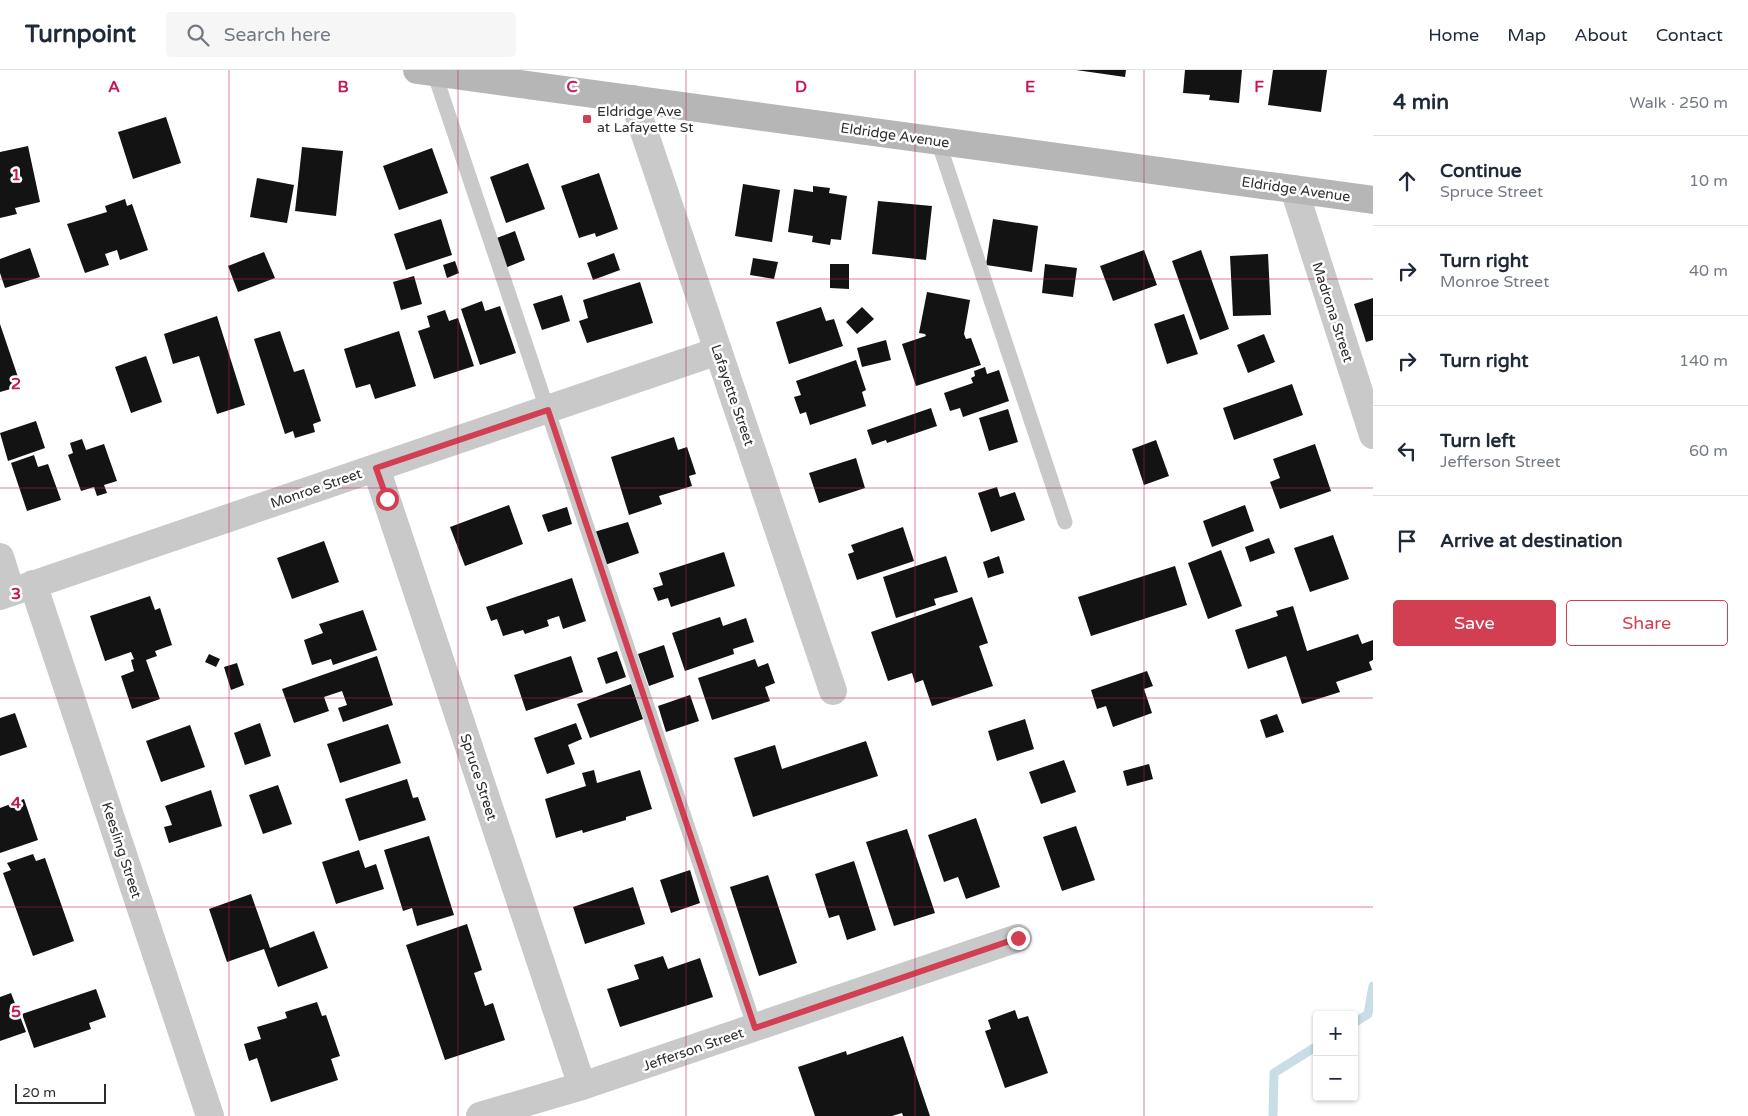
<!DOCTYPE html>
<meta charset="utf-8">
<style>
:root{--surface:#fff;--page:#f6f6f7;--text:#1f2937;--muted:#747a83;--line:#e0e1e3;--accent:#d23f53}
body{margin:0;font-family:"Varela Round",sans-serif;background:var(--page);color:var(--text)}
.controls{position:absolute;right:15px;bottom:15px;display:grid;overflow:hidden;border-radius:5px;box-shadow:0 1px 4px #0004}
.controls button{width:45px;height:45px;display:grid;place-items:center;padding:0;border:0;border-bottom:1px solid var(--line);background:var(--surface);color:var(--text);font:25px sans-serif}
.scale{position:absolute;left:15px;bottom:12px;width:91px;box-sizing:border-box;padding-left:5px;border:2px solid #2c2c2c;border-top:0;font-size:14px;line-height:18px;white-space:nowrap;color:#2c2c2c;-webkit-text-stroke:4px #fff;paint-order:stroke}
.stop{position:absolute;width:15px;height:15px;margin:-11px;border:4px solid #d23f53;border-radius:50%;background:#fff}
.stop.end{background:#d23f53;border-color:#fff;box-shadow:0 1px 5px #0008}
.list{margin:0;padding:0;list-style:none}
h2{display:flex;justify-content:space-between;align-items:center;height:65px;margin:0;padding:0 20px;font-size:21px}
h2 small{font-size:16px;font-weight:400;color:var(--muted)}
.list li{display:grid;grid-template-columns:32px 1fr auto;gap:15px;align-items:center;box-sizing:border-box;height:90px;padding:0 20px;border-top:1px solid var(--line)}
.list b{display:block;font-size:19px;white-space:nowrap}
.list p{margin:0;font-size:16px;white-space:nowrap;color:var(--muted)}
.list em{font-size:16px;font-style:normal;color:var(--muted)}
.actions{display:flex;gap:10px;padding:15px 20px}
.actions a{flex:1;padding:11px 0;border:1px solid var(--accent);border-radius:5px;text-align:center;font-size:18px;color:var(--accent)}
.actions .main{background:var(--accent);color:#fff}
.icon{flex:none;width:28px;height:28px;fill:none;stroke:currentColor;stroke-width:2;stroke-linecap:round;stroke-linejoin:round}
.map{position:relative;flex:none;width:1373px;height:1046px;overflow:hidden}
header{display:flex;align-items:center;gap:30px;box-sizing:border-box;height:70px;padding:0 25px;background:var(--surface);border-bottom:1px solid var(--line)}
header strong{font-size:24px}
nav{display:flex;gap:28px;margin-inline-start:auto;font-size:18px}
.search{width:350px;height:45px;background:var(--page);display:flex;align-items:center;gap:12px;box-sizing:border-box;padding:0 18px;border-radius:5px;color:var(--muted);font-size:19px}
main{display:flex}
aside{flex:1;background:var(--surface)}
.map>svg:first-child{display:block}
</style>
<header>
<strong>Turnpoint</strong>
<div class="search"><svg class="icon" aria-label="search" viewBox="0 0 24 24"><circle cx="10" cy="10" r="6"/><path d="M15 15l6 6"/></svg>Search here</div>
<nav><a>Home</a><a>Map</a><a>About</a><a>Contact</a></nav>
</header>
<main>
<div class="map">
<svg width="1373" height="1046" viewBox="0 0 1373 1046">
<rect width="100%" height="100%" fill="#fff"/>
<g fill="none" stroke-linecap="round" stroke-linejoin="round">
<!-- stream -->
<g stroke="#c8dde6" stroke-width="9">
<path d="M1354 953 1368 944 1373 916"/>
<path d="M1273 1046 1274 1003 1317 976"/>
</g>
</g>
<!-- building -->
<g fill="#131313">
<path d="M1076 0H1126L1125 7Z"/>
<path d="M1185 0H1242L1239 33 1209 30 1210 25 1183 23Z"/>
<path d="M1273 0H1327L1321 42 1268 35Z"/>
<path d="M166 47 181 93 133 109 118 62Z"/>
<path d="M28 76 40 132 15 138 17 144 0 148V82Z"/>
<path d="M302 77 343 81 336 146 295 141Z"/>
<path d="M432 78 448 123 399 140 383 96Z"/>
<path d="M528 93 545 139 506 153 490 107Z"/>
<path d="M599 103 618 159 596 167 595 163 579 168 561 116Z"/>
<path d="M257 108 294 115 287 153 250 147Z"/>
<path d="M743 114 780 120 772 172 735 166Z"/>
<path d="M813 116 830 118 829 123 847 126 841 170 831 169 830 175 812 172 813 166 788 162 794 119 813 122Z"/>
<path d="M125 129 127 136 132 134 148 180 120 190 117 180 105 184 109 195 85 203 67 154 107 142 105 136Z"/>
<path d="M878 131 932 136 926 190 872 184Z"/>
<path d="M441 149 452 185 406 200 394 164Z"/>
<path d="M993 149 1038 156 1032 202 986 195Z"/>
<path d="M515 161 525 190 505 198 494 169Z"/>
<path d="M30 178 40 207 5 218 0 203V189Z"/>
<path d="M1144 180 1157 215 1113 231 1100 196Z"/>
<path d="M1201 180 1229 259 1200 270 1172 191Z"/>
<path d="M264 182 275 208 238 222 228 196Z"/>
<path d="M614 183 620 200 593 210 587 193Z"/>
<path d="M1268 184 1271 245 1233 246 1230 186Z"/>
<path d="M753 188 778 192 774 209 750 205Z"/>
<path d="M455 191 459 203 447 208 443 195Z"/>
<path d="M830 194H849V219L830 218Z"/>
<path d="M1045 194 1077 198 1073 227 1042 223Z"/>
<path d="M414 206 422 234 401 240 393 212Z"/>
<path d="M640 212 653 253 587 273 579 251 588 248 583 230Z"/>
<path d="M927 222 970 230 964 264 966 269 971 268 981 295 916 316 902 274 926 266 925 264 919 263Z"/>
<path d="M562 225 570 251 542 260 533 234Z"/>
<path d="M1373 228V270L1366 272 1354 234Z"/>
<path d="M482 231 485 241 500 236 516 283 480 295 461 239Z"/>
<path d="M821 237 826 251 834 249 843 276 789 294 776 252Z"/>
<path d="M862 237 874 249 857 264 846 252Z"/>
<path d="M445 240 449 251 458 248 474 296 434 309 418 261 430 257 427 246Z"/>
<path d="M1184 244 1198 284 1167 294 1154 254Z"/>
<path d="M217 246 245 335 217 344 199 286 173 294 164 264Z"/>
<path d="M0 254 21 316 0 322Z"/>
<path d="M280 261 294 302 304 299 321 351 313 354 315 362 295 368 293 361 285 364 254 269Z"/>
<path d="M399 261 416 316 375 329 370 314 356 318 344 279Z"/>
<path d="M1264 264 1275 292 1248 303 1237 275Z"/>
<path d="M886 270 891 290 862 297 857 278Z"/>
<path d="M146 286 162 332 131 343 115 297Z"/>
<path d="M856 290 866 320 862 322 866 336 810 355 806 342 800 344 794 327 801 325 796 311Z"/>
<path d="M985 297 987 304 999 300 1009 331 963 347 960 338 950 341 944 323 973 313 971 308 975 306 974 301Z"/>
<path d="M1292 314 1303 345 1234 370 1223 338Z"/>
<path d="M931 338 937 356 887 373 886 370 872 375 867 360Z"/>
<path d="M1008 339 1018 372 989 381 979 348Z"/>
<path d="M36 351 45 378 8 391 0 363Z"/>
<path d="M674 367 678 380 687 377 696 404 689 406 692 416 659 426 662 434 629 445 611 387Z"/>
<path d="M82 369 86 380 104 374 117 411 104 415 107 423 97 426 94 417 81 421 68 385 73 383 70 373Z"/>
<path d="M1156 370 1169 406 1144 415 1132 379Z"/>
<path d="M1315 374 1331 421 1280 439 1270 412 1280 408 1273 389Z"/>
<path d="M34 385 38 397 48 394 61 430 27 441 11 393Z"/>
<path d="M856 388 865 418 819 433 809 403Z"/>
<path d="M997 417 1000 427 1015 422 1025 450 991 462 978 423Z"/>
<path d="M509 435 523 474 465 496 450 457Z"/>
<path d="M1245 435 1254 461 1212 477 1203 451Z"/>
<path d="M567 437 572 454 548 462 542 445Z"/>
<path d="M628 452 639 483 605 495 594 462Z"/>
<path d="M903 457 914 491 857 510 848 484 854 482 851 475Z"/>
<path d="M1333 465 1349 509 1310 522 1294 478Z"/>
<path d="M1269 468 1275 483 1250 492 1245 477Z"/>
<path d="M324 471 339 512 292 529 277 488Z"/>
<path d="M1221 480 1242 536 1208 549 1188 493Z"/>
<path d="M724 482 735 516 671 537 668 528 658 531 653 518 663 515 659 503Z"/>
<path d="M946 486 958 522 934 529 936 535 896 548 883 507Z"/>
<path d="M999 486 1004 503 988 508 983 492Z"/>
<path d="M1175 496 1187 535 1091 566 1078 527Z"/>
<path d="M572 508 586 551 563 559 559 546 547 550 549 556 525 564 523 560 503 566 497 549 491 551 486 537Z"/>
<path d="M150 526 155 540 160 538 172 575 155 581 157 586 146 590 160 629 132 639 121 606 134 601 131 590 134 589 131 582 105 591 90 546Z"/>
<path d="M972 527 988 573 979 576 993 616 932 636 923 610 915 613 912 603 888 611 871 562Z"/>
<path d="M1293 536 1307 581 1358 564 1362 574 1373 570V590L1369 592 1372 600 1336 612 1340 622 1302 634 1286 586 1248 599 1235 560 1278 546 1276 541Z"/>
<path d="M363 540 377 580 333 595 331 589 312 595 304 570 323 563 319 554Z"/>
<path d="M720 547 723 556 746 548 754 572 733 579 734 584 685 601 672 563Z"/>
<path d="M664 575 674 607 649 616 638 584Z"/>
<path d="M617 581 626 607 606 614 597 588Z"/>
<path d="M209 584 220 589 216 597 205 592Z"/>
<path d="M377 586 393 635 343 652 338 638 347 635 342 621 324 627 329 641 294 653 282 619Z"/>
<path d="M571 586 583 622 526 641 514 605Z"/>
<path d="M755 589 758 597 768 593 775 613 765 617 770 631 712 650 698 608Z"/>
<path d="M237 593 244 615 231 620 224 597Z"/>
<path d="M1147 601 1153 616 1144 619 1152 643 1113 657 1106 636 1097 639 1091 620Z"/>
<path d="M631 614 643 649 590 668 577 634Z"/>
<path d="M690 625 699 651 666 662 658 636Z"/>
<path d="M15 643 27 677 0 686V648Z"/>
<path d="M1277 644 1284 662 1266 668 1260 650Z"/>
<path d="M1025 649 1034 679 997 691 988 661Z"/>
<path d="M260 653 271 686 245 695 234 663Z"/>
<path d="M576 653 582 669 568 675 575 694 547 704 534 668Z"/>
<path d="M388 654 401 693 340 713 327 674Z"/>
<path d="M190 655 205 697 161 712 146 671Z"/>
<path d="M866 671 878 706 753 747 734 688 775 675 782 699Z"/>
<path d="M1064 690 1076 722 1041 734 1029 702Z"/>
<path d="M1149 694 1153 709 1127 716 1123 701Z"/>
<path d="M594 700 597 713 640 700 652 739 626 747V750L583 763 582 760 556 768 545 729 586 716 582 703Z"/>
<path d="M407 709 413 728 418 727 426 750 359 771 345 729Z"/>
<path d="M278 715 292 754 263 764 249 725Z"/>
<path d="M211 720 222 756 169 773 164 757 172 755 165 736Z"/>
<path d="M24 729 38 770 0 783V738Z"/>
<path d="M976 748 1000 817 966 829 958 807 944 812 928 765Z"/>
<path d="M1076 756 1095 810 1062 821 1043 767Z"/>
<path d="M907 759 935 843 894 856 866 772Z"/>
<path d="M429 766 454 845 417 856 412 838 403 841 384 780Z"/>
<path d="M359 780 365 798 376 794 384 819 336 834 322 792Z"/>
<path d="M33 784 36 791 45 788 74 871 33 886 3 803 11 800 7 793Z"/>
<path d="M854 791 876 860 847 870 839 845 829 848 815 804Z"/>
<path d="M690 800 700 833 671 843 660 810Z"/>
<path d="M768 805 797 893 759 906 730 817Z"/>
<path d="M633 817 645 854 585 874 573 837Z"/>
<path d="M251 824 270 878 314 861 328 898 278 917 264 879 227 892 209 839Z"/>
<path d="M467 854 482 900 474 903 485 936 493 933 505 970 445 990 406 875Z"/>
<path d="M663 886 668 899 700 888 713 927 620 957 607 919 639 909 634 895Z"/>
<path d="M96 919 106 947 89 953 91 959 34 978 22 944Z"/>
<path d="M11 923 26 962 0 971V927Z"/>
<path d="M317 932 322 946 326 945 340 986 331 989 338 1010 271 1032 257 988 249 991 244 974 261 969 257 957 287 948 285 942Z"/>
<path d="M1015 940 1018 949 1028 946 1048 1003 1005 1018 985 961 991 959 988 950Z"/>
<path d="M903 966 930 1046H903L902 1043 892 1046H815L798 997 846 981 847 985Z"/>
</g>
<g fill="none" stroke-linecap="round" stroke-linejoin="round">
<!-- lane -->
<g stroke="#c9c9c9" stroke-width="15">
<path d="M434 2 755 958"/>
<path d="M938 71 1065 452"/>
</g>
<!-- street -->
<g stroke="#c9c9c9" stroke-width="28">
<path d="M633 29 833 621"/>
<path d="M1294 119 1373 365"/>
<path d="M376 398 582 1016"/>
<path d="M0 487 11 522"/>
<path d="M33 514 210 1046"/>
<path d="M0 526 718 281"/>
<path d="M480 1046 582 1016 1018 868"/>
</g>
<!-- secondary -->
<path stroke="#b6b6b6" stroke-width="28" d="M417 0 1373 130"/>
</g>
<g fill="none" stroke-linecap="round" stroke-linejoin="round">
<!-- route -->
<path stroke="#d23f53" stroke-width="6" d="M387 429 376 398 548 340 755 958 1018 868"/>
</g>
<!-- grid -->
<path fill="none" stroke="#c2185b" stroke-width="1" stroke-opacity="0.55" d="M229 0V1046M458 0V1046M686 0V1046M915 0V1046M1144 0V1046M0 209H1373M0 418H1373M0 628H1373M0 837H1373"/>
<!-- markers -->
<rect fill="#d23f53" stroke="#fff" stroke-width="2" x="582" y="44" width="10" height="10" rx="2.5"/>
<g text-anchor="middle" stroke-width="5" stroke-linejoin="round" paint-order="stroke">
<!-- poi labels -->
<g font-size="14" fill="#2c2c2c" stroke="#fff" text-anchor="start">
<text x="597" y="46">Eldridge Ave<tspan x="597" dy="16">at Lafayette St</tspan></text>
</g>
<!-- street labels -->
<g font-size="14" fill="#2c2c2c" stroke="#fff">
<text transform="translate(895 65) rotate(8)" y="5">Eldridge Avenue</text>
<text transform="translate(1296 119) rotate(8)" y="5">Eldridge Avenue</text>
<text transform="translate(1333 242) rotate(72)" y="5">Madrona Street</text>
<text transform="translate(733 325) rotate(71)" y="5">Lafayette Street</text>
<text transform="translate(316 418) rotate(-19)" y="5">Monroe Street</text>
<text transform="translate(479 707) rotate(72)" y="5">Spruce Street</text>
<text transform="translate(122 780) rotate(72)" y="5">Keesling Street</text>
<text transform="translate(693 979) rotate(-19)" y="5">Jefferson Street</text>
</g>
</g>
<g font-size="16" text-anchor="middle" font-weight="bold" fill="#c2185b" stroke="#fff" stroke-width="5" stroke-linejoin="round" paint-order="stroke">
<text x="114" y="22">A</text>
<text x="343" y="22">B</text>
<text x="572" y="22">C</text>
<text x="801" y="22">D</text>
<text x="1030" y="22">E</text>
<text x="1259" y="22">F</text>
<text x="16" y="110">1</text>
<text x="16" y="319">2</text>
<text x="16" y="529">3</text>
<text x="16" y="738">4</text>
<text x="16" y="947">5</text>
</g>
</svg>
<div class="controls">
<button>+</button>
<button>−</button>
</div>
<div class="scale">20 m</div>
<div class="stop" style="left:387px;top:429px"></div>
<div class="stop end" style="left:1018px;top:868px"></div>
</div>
<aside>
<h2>4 min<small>Walk · 250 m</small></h2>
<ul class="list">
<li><svg class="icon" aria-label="ahead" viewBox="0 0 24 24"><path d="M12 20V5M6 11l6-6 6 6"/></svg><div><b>Continue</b><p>Spruce Street</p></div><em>10 m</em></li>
<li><svg class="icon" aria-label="right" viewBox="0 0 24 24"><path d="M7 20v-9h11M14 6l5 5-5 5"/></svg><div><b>Turn right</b><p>Monroe Street</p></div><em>40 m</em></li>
<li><svg class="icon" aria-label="right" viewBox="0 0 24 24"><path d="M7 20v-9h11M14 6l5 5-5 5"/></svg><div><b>Turn right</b></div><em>140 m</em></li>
<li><svg class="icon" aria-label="left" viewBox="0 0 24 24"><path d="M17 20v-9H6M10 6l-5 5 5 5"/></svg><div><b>Turn left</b><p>Jefferson Street</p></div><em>60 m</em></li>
<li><svg class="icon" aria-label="arrive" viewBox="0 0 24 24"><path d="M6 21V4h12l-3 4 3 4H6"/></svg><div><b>Arrive at destination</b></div></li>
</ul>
<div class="actions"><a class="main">Save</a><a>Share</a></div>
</aside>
</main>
